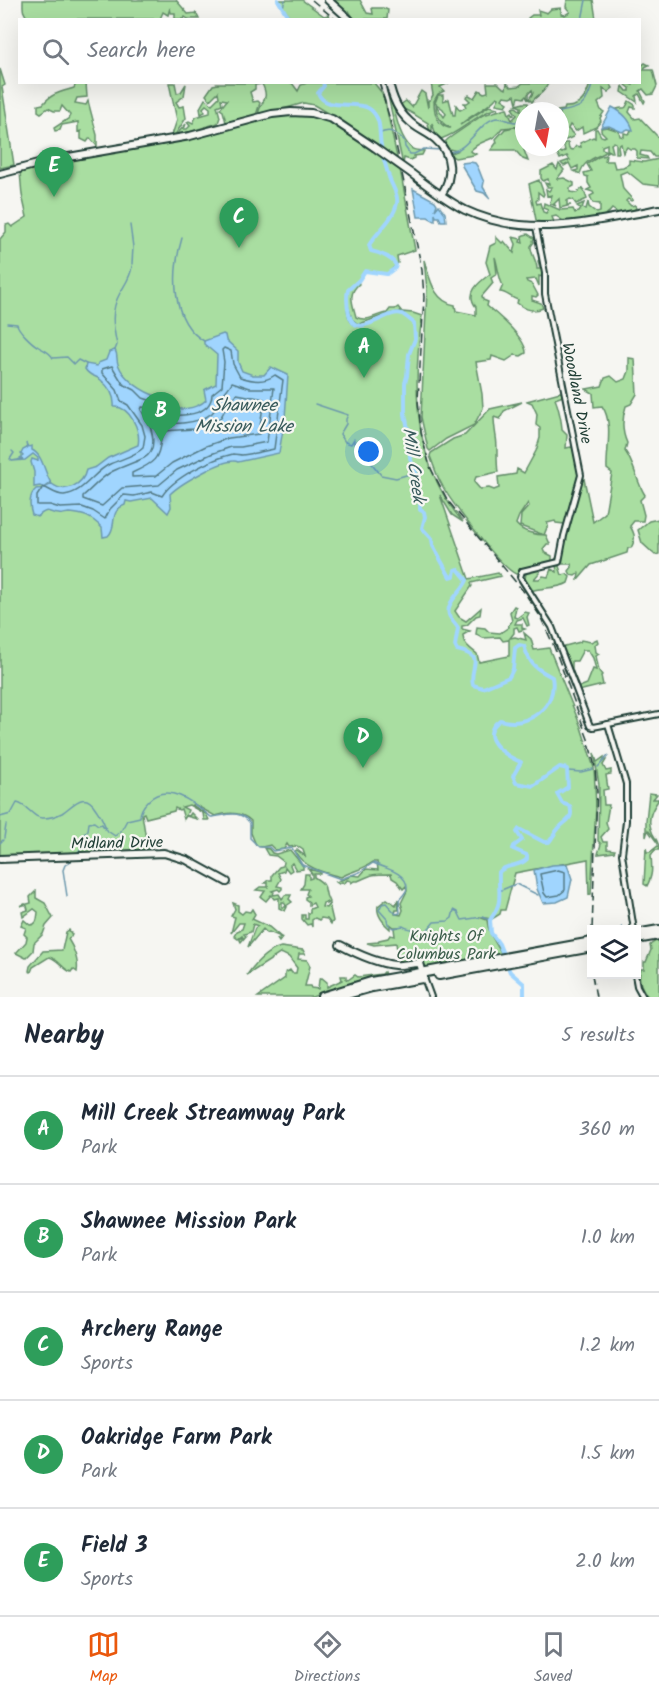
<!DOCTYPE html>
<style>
:root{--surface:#fff;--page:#f6f6f7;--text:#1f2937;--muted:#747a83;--line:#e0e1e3;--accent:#ea580c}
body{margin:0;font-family:Kalam,sans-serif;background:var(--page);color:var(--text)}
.controls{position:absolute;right:18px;bottom:18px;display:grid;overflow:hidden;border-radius:0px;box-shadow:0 6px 24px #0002}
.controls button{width:54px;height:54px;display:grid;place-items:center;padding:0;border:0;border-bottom:2px solid var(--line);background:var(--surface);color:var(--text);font:30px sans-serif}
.compass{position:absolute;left:515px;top:102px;width:54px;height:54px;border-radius:50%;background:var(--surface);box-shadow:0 6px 24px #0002;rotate:169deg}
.you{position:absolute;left:369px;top:452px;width:21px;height:21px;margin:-15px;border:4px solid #fff;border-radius:50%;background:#1a73e8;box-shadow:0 0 0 9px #1a73e833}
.badge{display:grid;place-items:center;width:39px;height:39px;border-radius:50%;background:var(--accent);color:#fff;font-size:20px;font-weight:700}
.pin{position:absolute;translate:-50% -50px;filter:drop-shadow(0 2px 3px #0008)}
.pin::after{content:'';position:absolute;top:32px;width:21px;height:18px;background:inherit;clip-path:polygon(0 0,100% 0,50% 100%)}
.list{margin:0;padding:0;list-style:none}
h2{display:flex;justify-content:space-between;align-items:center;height:78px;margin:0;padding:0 24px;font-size:26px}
h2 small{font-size:20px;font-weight:400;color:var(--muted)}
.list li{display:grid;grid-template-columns:39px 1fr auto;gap:18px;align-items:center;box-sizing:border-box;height:108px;padding:0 24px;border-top:2px solid var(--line)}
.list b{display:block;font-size:22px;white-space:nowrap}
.list p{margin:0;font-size:20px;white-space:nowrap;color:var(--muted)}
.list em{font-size:20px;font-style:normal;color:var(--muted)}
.icon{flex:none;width:33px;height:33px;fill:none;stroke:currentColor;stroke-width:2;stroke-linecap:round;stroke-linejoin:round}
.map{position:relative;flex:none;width:659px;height:997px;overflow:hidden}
.search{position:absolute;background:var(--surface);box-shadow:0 6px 24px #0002;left:18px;right:18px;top:18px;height:66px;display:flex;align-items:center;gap:15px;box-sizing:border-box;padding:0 21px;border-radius:0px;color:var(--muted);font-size:22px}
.sheet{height:618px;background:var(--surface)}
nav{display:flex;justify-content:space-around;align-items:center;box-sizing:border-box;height:84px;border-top:2px solid var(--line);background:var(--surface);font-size:16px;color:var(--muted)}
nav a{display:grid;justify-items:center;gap:3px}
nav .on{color:var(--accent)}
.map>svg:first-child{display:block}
</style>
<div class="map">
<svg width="659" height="997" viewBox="0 0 659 997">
<rect width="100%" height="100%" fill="#f6f6f2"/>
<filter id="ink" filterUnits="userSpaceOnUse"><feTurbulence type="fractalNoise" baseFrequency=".0167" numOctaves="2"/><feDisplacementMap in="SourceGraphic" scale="12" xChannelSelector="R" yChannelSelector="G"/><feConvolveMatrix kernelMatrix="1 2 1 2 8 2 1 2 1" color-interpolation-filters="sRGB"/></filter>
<g filter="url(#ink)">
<!-- green -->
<g fill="#a9dea1" stroke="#648e6a" stroke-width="1.5">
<path d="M23 0H176L188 14 196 13 199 19H188L185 17 184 19H175V13H171L170 8 168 15 163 12 160 19H29C22 12 23 9 23 0Z"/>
<path d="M278 0H302L324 16 328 15 333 19H321L319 17 314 19H291Z"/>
<path d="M331 0H360L367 13 373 14 372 8H383L388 10 387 19H354L349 11 347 14Z"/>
<path d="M567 0H593L596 19 530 20 528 18 532 15H539L538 10 547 13 551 9 561 8V14L565 15 570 12 566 7Z"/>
<path d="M645 63 649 65 645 67 644 70H653L657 86 653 94 648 95 643 89 640 91 645 101 644 103 639 94 636 96 637 102 622 92 623 86 627 91H630V88L626 85 627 83 633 85 634 83 640 82V67Z"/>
<path d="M0 69 5 85 2 87 14 165 0 168Z"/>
<path d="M76 83H86L87 97 77 98 75 103 86 105 88 101 97 135V146L90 138 87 142 81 139V131L78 132V122L62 125 60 130 55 131 54 128 68 119 70 115 62 106 60 111H54L48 108 41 113 38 111V105L43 104C52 93 61 92 74 88Z"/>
<path d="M169 83H175L177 93 181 92 186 84 184 96 176 102 179 107 184 106 186 118 175 135H172L177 120Z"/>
<path d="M217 83H292L298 91 301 85 307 83H374L382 93 385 101 398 162 349 126 314 105 304 103 258 116C259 101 271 101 262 84L255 85V89L250 92 253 102 258 101 260 103 256 115 226 122 223 111 220 109 227 100 221 99 222 104 217 106 220 117 218 123 179 135 177 134 186 124 184 129H187L190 126 187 122 189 121 193 123 196 117 210 113V108L206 105 203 108 205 112 201 114 200 108 205 99 212 104 219 97 218 92 210 100 206 95 213 85 218 84Z"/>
<path d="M431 83H449L440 87 444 91 438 94 434 101C434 113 437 125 449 128H451C442 125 436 116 436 105L444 117 446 114 443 109 435 103 438 95H443V101L449 99 453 115H455L456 105 460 110 466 107 464 103H467L470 101 466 97 469 95 474 98 479 90 484 93 488 92 487 83H498L502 87 506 89 507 83 511 87 519 86 523 83H548C544 95 538 93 532 102L529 99 533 93 532 90 528 94V100L526 96 524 98 519 97 517 103 515 95 511 97 504 96 502 99 508 103 506 106 496 104 499 98 497 97C488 108 471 115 460 125L489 106 498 108C476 113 463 132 441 139L436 135 432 123V130L430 133 428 123C418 117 412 112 401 108L400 105 406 101 412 107 421 91 425 94 428 108V100H430L433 95Z"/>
<path d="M590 83H610L613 88 608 92 603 89 604 98 598 103 601 110 604 112 600 118 601 121 596 127 583 133 582 127 576 131 570 125 568 129 574 135 573 137 566 140 560 139V135L563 139 564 135 560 133V111H557L564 110 565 107C580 108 587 96 590 83Z"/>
<path d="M387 91H389C396 110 396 132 411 148 414 151 420 150 424 151L422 155 414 156V158L410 160 404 158 403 165Z"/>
<path d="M629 101 635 105V108L631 107 629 112 635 119 640 118 659 138V157H654L650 152 641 151 640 155 647 157 648 159 637 158V151L635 149H630L627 147 623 153 621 144 618 146 619 153H616V143L614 142 611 144 613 152H610L607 149V144L602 146V149L608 151C596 158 584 159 580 174L574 171 578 170V166L572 169 569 163 564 166 561 163 570 160 567 156 560 159 555 148 560 147 561 145 559 151 562 153 565 151 563 143H568L569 149 573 150 576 146 581 147 580 143 593 137 595 138V129H597L601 136 604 137 606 136 601 131V128L607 127 619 131 620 136 624 137V133L628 134 631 131 617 109C626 106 624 112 629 101Z"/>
<path d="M524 103H528V106L526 108 527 111H524V126L502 128C492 144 483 137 470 151L476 154 474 155 455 158 449 154 457 151 445 148V142L448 139 483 115 507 108 509 114 512 112 514 115 510 116 512 120 517 115 512 108 516 107 521 111V107L516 105Z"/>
<path d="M287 114 313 115 335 123 400 169 415 250 397 256 398 263 387 274 365 271 358 281 359 284C347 294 353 304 356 317 367 323 376 314 387 313L390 309H395L398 307 402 312C388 311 372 321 358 324L352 319 347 302C346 345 376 317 394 314 397 313 400 314 404 314L402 312 413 313 422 316C412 390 413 464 463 522L452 515 440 495 469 579 498 573 501 576 471 583 472 586 455 611 459 617 466 621 481 608 480 615 476 616 467 625 462 626V629L470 631 463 635C462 643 471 649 477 654L479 662 509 656V640L503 641 500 637 483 638 476 634 477 627 485 628 489 632 500 633 509 627 508 626 512 621 510 612 514 606 516 607 514 617 517 618 525 612 529 613 527 617 529 625 527 626 523 618 517 620 515 624H522V628L525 629 519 631 517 627 514 628V633L510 638 515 637 526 640 524 633 531 639 534 650 549 648 581 727 594 768 596 806 591 894 589 895 588 859 515 873 505 910H501L500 914 492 919 479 917 487 920C488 935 497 944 503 956L425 969 423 965 399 964 396 943 374 945 367 943 378 942 379 940 388 938 390 935 395 936 394 928 399 927H394L390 924V929C384 924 376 914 378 906L387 899 396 905 398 899 399 910H396L395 914 401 915 403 910 401 903 407 891 406 886 403 889 397 881 392 878 391 874C372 874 373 874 358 881H354L351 883V881L347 880 344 884 342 882 339 884 336 882 349 877 351 875 360 876 366 869 378 870 377 862H373C362 870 352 871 341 877 324 873 302 867 295 851L297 850 305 856 303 850 297 846 289 847 287 844 284 849 275 850 270 845 262 847 256 845 251 833V821C241 811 228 812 215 816L194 804 192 805 206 814 209 820H204L203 813 189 805 182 807 188 810 186 815 189 816 191 813 197 819 186 816 184 819 181 809 179 810 175 808 174 811 146 818 144 813 142 814 148 852 0 857V239L6 232V225L9 224 12 227 27 217 22 195 20 172 44 163 183 139Z"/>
<path d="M514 127 522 129 520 130V133L524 132V150L528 161 523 159 515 150H491L497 142 496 139 505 129Z"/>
<path d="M606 155 605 161H613L615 168 623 167 629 164V160L644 162 659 159V186L643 184 627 171 620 174 623 189 633 200 631 201 628 199 626 201 631 206 635 205 636 208 634 210 618 213 612 209C604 221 580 220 565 222L556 216 552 217 554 222H562L542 224 536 220 529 184 539 180 544 194 543 196 538 192V199L536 201 537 204 540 203 543 212 546 213 548 210 543 208 544 203 560 210 573 209 575 213 579 212 581 209 577 206 584 203 582 208 586 209 588 202 589 207 597 213 600 212V204L593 203 590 196 594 194 593 192 587 190 591 188 588 183V177L585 176 584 173 591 171 587 164 598 157Z"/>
<path d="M559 164 564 170 557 179 564 178 574 183V186L570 188V192L577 193 583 188 587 199 576 204 573 200 570 199 567 201V205H571L560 208 559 199 554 204 556 206 551 204 550 202 552 195 547 196 546 189 549 191 552 187H547L545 183 549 184 548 179 543 181 541 178V171L553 165 557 170Z"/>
<path d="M524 235 528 234 534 238 533 241 534 242 531 246C530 253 537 260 537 269H540L538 261 540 259 544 275 542 277 539 276V286L536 279 526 280 527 282 532 284 538 295 536 297 532 296V300L541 303 543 308C533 312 526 310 517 303L518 300C510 298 507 292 500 292L503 285C499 281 498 265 495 257L497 274 491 278 493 283 482 296 483 300 488 302 487 306C498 315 526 339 526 353L521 356 515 355 506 361 492 356 491 360 476 362 482 394 483 408 474 425 446 439 430 451 428 449 421 417 427 290 424 260C430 278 433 301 455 305L456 311 476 315V307C465 293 478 283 490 274L486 262 490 246 496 243V237L502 243 504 241 514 253 516 244 513 237 521 239 520 242 523 243 522 236Z"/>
<path d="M629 358 635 359 637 394 631 404 626 406C622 418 622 432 627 443L625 451C635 465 636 481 645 495L640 500 644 515 643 521H634L630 526C635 534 636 539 631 548H628L627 553 591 565 578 580 579 573 575 576 571 575 569 571 572 567 571 564H562L560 561 565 534 583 474 593 522 605 513 612 473 607 469C606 450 614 423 602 406L594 407 593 393 586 389 602 386 605 378 611 376 618 382 626 379 629 371Z"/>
<path d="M560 392 563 393V396L555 399C558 405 562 423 562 430L567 435 566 448 571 447 574 449 580 476 562 545 560 543 564 524 556 523 555 521 547 523 548 525 544 535 520 526 521 515 529 506 528 503 519 516 516 524C522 532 536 535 546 535L550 544H547L543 549 544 552 552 556V563L558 556 559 548 561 547 559 561 516 574C502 569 450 501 442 485 436 475 434 466 430 456L431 453 453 439 465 435 490 409 522 402 504 411 500 419 494 417C494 424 495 430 496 437 498 447 496 460 498 472L476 477 474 482 480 489 489 488 494 490 499 488 498 477 516 474 517 469 524 473 536 451 540 438V428L536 425 537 414 532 403 527 401Z"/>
<path d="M659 519V554L655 555 642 543 638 530 649 521Z"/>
<path d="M556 565 559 566 562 575 567 574 570 577 568 583C558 589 543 587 531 591L525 579 526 573 538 568 540 572 534 579H539L543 576 548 577 551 569 557 572Z"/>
<path d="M597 639 598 642 595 645 596 652 599 654 596 656 599 671 602 675 601 676 603 685 578 691 577 688 587 684 593 669 596 670 593 658 588 650H583L577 661H572V670L577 682 575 683 561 647 580 642 581 640 591 642Z"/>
<path d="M594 753 597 762 604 757V760H606L603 765 606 771 611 770V774L606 775 608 789 603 790 604 805H609L606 822 608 829 601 837 603 842H607V849L615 850 614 852 598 854 601 844 598 841 599 785Z"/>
<path d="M649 793 657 794 653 799H659C653 808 647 817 651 829 653 838 659 839 659 850H655L651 855C652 869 653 874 647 886L644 884 646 848 647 852H650L659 845 648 830 646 837V821Z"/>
<path d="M264 848 269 849 272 853 276 854 290 850 303 866V869L296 870 292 863 290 865 292 870 289 872 285 867 284 871 278 873 281 879 277 886 282 887V889L280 891 278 889 272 891 274 892 273 895 279 894 282 899 285 895H291L289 899 292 902 286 906 284 902H282V907H287L285 911 279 908V898L274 899 271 895 266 901 261 897 265 891 256 890 260 887H268V883H265L268 880H272V875L279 867 283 866 284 862 276 856 268 855Z"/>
<path d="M308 869 320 872V874H314V877C331 888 321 887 329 902L326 904V902L323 903 322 907 326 908 329 904 333 921 331 924 327 919 321 918 319 920 315 918 312 920V927L311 924 307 925 302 919V915H305V919H308V913H310V909L315 907 313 903 309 905V902L305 899V897L308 896 306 894 308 889H301L304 884 305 874H309V879L312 878V874Z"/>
<path d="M36 891V898L45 903 53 918 46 926 43 934 34 943 33 951 26 958 16 953 26 942 27 937 24 934 26 928 21 926 24 920 30 925C38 924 37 919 38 912L34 909 23 917 22 912 28 910 27 906 25 904 20 906 31 903 30 897Z"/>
<path d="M233 903 238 905V911L242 914 245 911 250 912 252 909 255 914 252 919 269 927 282 938 279 942 277 939 281 937 269 932 267 933 263 929 248 947 255 928 258 926 253 924 251 932 244 934 246 936 241 942 240 940V938H243L242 936 238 939 234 936 237 931 242 929 244 923H239L231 933 235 917 231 916 235 909Z"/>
<path d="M69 930 72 935 68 939C74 948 79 962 77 972L73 969 71 972C62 969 59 959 49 957L33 967 31 972 29 971 30 966 43 951 62 950 66 932Z"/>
<path d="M659 939V997H648C642 989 637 978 641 969H644V962H646L651 950 650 945Z"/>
<path d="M281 947 303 950 305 954H299L298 959 307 960 310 966 305 986H310L311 988 318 989 319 980 322 978 327 982V987L342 980 341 976H346V979L348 980 355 975 358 977 382 974 384 972 385 975 398 973 379 978 360 980 312 997H258L285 978V973L290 970 292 973H296L297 968 289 957 281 953 247 975C256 962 266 951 281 947Z"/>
</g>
<!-- water -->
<g fill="#a0d5fe" stroke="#6c98ad" stroke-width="1.5">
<path d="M612 107C622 112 630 119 633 130L628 129 622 132 609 126 601 127Z"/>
<path d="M470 162 475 163C480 169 480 175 484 182L483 187 490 199 484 193 477 191 462 166V163Z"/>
<path d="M413 189 435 201 437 204 435 210 439 205 445 213 446 221H441L439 217H436L435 213V221L428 217H418Z"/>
<path d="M223 334 225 335 226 340 238 351V362L242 371 253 375H264L271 367 288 375 285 418 279 453 238 462C227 456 180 484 170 494L171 507 168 513 152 498 131 502 126 501 125 505C108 511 118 527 108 536L103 537 102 528C91 516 83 514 69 513 66 513 62 515 59 514 47 513 49 507 37 517L32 515C29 506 29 495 36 489L44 488 40 486 34 487V472L31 462 32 459 38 461V458L33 454 25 460 12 461 23 459 20 458 23 456 21 454 23 450 27 448 26 443 28 447 32 446V450C43 455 44 472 51 483L44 488 52 484C65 494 83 485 86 470L96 467 108 458 138 445C141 431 130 406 114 407 115 397 109 387 101 380 95 375 90 377 85 369L86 364 97 366 98 363 106 360 109 352 115 350C118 355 116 358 118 364 124 380 143 392 159 397L164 408C177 410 196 410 206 400L204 390 216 384 217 355 204 344V341Z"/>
<path d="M567 864 572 879 568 897 557 902 543 903 537 889 534 870 552 865Z"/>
</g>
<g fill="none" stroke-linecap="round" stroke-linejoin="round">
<!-- shore -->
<g stroke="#537a85" stroke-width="1.5">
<path d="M224 348 231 351 233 364 240 377C253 381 264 383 275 375L283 380 274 449C264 451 252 454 242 455 241 455 234 454 233 454 211 459 173 478 162 496L152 492 134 496 124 495 110 509 105 519 93 511 82 507 60 508 50 505H37V496L43 487C50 489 55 495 64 495 84 493 93 472 110 464 121 459 135 456 143 448L145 436 142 425 128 405 121 401 117 390 102 373V369L112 366 123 384 135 390 143 398 155 402 162 413C179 417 211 417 212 394L222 386 224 362 222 350Z"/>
<path d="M232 382 250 388H274L267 442 241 447H231L211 454 177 470 159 485 122 488 102 506 83 499V496C93 488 101 477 113 471 123 466 134 463 144 458 161 448 150 422 141 410L142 407 149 408C151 412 153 416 157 419 170 427 200 423 212 413 216 409 217 406 219 401 221 396 229 388 232 382Z"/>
<path d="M237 394 264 399 259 434 229 438 206 446 172 463 156 476 132 477V473C160 460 157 459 163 431L194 429 209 425 221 417 228 404Z"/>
<path d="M558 870 565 872V890L559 895 547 897 544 893 540 874Z"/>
</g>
<!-- stream -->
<g stroke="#6c98ad" stroke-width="1.5">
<path d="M283 7 285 0"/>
<path d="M582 20 586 0"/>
<path d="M560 112C583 108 586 106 593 82"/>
<path d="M379 134C390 128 396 133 404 140L405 147 410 154H414L424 149 441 150"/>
<path d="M449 152C468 152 481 118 498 118 504 118 510 122 516 122L524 115"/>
<path d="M130 225 133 247 132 264"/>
<path d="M182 238C172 271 170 321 204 341"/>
<path d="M7 323 17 324C18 330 32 343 37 346 44 351 48 350 53 358L67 357 74 364 78 360 86 364"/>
<path d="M115 350 117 345C113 326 110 311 120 293 125 284 131 277 132 266"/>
<path d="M315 404 348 415 346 419V424L340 434 345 442 351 444 354 439V444L357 441 359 443 355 451 362 447V443L371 446 364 451V454L376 452 377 454 370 461 381 475 396 478 413 473 418 481"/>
<path d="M12 461 10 459 14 453 12 451"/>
<path d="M598 767 608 756"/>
<path d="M568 771 581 772 593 769"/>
<path d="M0 817 11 814 17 803C28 805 33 819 44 818 50 818 58 815 62 813 73 806 84 789 96 809 100 815 105 822 106 830L115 836 121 831 127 820 140 817C140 811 144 805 148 801 168 781 194 803 211 817 226 816 239 808 250 823V838L259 847H269L273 851 292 848 302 865 341 879 360 872 373 863C384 868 407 872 407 888 407 892 401 897 399 900L400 913 396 914 386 903 382 904 379 910 387 919 388 924 393 928 403 926C410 931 420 928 425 933L434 922 448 921 452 918 454 910 458 912 462 920 482 917 490 920"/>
<path d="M4 838 6 825"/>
<path d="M0 843 3 840"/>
<path d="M76 854C83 845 86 848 84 834L88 830 89 823 94 822 98 825 102 824 105 829"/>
<path d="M499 891 516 884 538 895"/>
<path d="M67 896 63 870 65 865 74 859"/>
<path d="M622 930V926"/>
<path d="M629 930H630"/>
<path d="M641 943 646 941"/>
</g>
<!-- river -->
<g stroke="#a0d5fe" stroke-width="4">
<path d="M278 0 290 20"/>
<path d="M323 82 324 86 318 93C326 112 354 100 368 108 372 110 375 114 377 118 381 126 379 137 381 145 382 156 386 166 389 177 391 185 399 194 397 203 394 219 377 232 369 245L371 251C380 253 391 257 396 265L395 268 387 274 365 271 359 280 348 290C346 298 347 305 349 314 356 343 387 308 402 314 406 316 411 321 414 323L415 339 409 354 407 376 405 383V414L409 434 410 458 418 477V486L415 490 420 498V510L424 512 425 517 422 528 432 539 433 546 450 577 454 576 455 570 458 569 467 580C463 591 445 602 449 615 451 620 456 624 458 628L455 646 457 650C488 657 468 666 473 685L483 688 509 677 513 669 515 648 519 645 524 646C530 665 535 668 552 677 558 707 527 729 500 720 476 737 506 756 521 762L513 776 516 783 533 786 560 767 567 769 568 787 557 794 562 803 570 806C574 820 566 820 559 828 555 832 553 837 549 842H544L519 829 517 832 522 840 514 846 513 849 527 855V859C518 868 507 863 499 872 498 895 504 901 490 920L491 933 499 944 510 972 524 984V997"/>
</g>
<defs>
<g id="minor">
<path d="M536 227 545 273V294L581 475 564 536 559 562 522 571 520 577 552 627 590 726 593 727 659 714"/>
<path d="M608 724 626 784V821L622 854 634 930"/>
<path d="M636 940V962"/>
<path d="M635 975 637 986 643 997"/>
<path d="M424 978 431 997"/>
</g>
<g id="major">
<path d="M328 0 350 20"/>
<path d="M389 82C392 97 397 110 408 120 416 129 427 132 435 139 453 154 453 178 441 195"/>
<path d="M0 174 57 159 190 136 272 114 291 112 311 113 332 119 374 147"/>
<path d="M412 174C429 187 446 200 465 210 528 240 594 221 659 209"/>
<path d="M0 859 164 853 187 860 227 882"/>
<path d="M340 945C357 954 376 963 395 965 403 966 412 963 420 963L424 977"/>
</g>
<g id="highway">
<path d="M636 934 659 930"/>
<path d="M636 939 659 935"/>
<path d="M439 975 592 947"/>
<path d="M340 996 372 987 422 978"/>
<path d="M322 997 371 982 592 942"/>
</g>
</defs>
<!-- minor casing -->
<use href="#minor" stroke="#1f3d34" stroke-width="8"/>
<!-- major casing -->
<use href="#major" stroke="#1f3d34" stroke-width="10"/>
<!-- highway casing -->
<use href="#highway" stroke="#1f3d34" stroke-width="12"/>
<!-- minor -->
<use href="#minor" stroke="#f6f6f2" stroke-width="4"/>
<!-- major -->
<use href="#major" stroke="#f6f6f2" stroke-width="6"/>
<!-- highway -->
<use href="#highway" stroke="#f6f6f2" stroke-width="8"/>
<!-- rail -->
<g stroke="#1f3d34" stroke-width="1.5" stroke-dasharray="9 4.5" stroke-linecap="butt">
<path d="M312 0 336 20"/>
<path d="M379 82 393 130 422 270 424 297 418 400 421 433 426 452 430 467 448 501 524 592 540 616 553 644 588 739 595 767 597 792 592 930"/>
<path d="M592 975 596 997"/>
</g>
<defs>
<path id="major-bridge" d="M374 147 412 174"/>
</defs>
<!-- major-bridge casing -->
<use href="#major-bridge" stroke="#1f3d34" stroke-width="10" stroke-linecap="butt"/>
<!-- major-bridge -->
<use href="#major-bridge" stroke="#f6f6f2" stroke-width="6"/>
</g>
</g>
<g text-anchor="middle" stroke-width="4.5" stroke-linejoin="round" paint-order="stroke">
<!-- street labels -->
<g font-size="16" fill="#1f3d34" stroke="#f6f6f2">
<text transform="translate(578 393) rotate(79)" y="6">Woodland Drive</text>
<text transform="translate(117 842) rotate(-1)" y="6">Midland Drive</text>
</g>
<!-- park labels -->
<g font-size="16" fill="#3b5d4a" stroke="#f6f6f2">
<text x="446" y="941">Knights Of<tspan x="446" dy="18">Columbus Park</tspan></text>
</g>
<!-- water labels -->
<g font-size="18" font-style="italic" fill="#395b5c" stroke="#f6f6f2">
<text x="244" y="411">Shawnee<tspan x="244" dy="21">Mission Lake</tspan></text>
<text transform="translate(414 465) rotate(82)" y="6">Mill Creek</text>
</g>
</g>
</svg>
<div class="controls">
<button><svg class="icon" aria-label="layers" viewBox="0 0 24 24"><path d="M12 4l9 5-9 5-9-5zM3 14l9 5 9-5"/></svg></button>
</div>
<svg class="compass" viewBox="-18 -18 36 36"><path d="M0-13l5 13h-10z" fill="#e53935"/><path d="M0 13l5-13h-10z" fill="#747a83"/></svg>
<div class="you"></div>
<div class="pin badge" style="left:364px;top:378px;background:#2e9e5b">A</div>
<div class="pin badge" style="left:161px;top:442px;background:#2e9e5b">B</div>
<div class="pin badge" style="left:239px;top:248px;background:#2e9e5b">C</div>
<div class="pin badge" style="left:363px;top:768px;background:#2e9e5b">D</div>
<div class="pin badge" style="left:54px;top:197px;background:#2e9e5b">E</div>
<div class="search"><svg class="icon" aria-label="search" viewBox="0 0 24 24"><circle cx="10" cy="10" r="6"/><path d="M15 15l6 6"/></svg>Search here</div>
</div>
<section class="sheet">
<h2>Nearby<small>5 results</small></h2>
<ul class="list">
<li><span class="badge" style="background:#2e9e5b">A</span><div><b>Mill Creek Streamway Park</b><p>Park</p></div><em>360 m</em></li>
<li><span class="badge" style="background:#2e9e5b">B</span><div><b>Shawnee Mission Park</b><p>Park</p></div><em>1.0 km</em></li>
<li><span class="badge" style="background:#2e9e5b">C</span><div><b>Archery Range</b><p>Sports</p></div><em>1.2 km</em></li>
<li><span class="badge" style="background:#2e9e5b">D</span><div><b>Oakridge Farm Park</b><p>Park</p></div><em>1.5 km</em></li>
<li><span class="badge" style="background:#2e9e5b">E</span><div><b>Field 3</b><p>Sports</p></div><em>2.0 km</em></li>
</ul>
</section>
<nav>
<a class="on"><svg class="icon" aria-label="map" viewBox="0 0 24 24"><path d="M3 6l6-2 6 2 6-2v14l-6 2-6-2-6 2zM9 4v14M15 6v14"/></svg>Map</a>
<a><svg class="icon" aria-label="directions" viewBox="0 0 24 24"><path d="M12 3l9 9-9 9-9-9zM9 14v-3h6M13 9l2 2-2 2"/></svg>Directions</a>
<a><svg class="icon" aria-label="saved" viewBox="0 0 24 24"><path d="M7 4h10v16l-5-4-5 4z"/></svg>Saved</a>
</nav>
